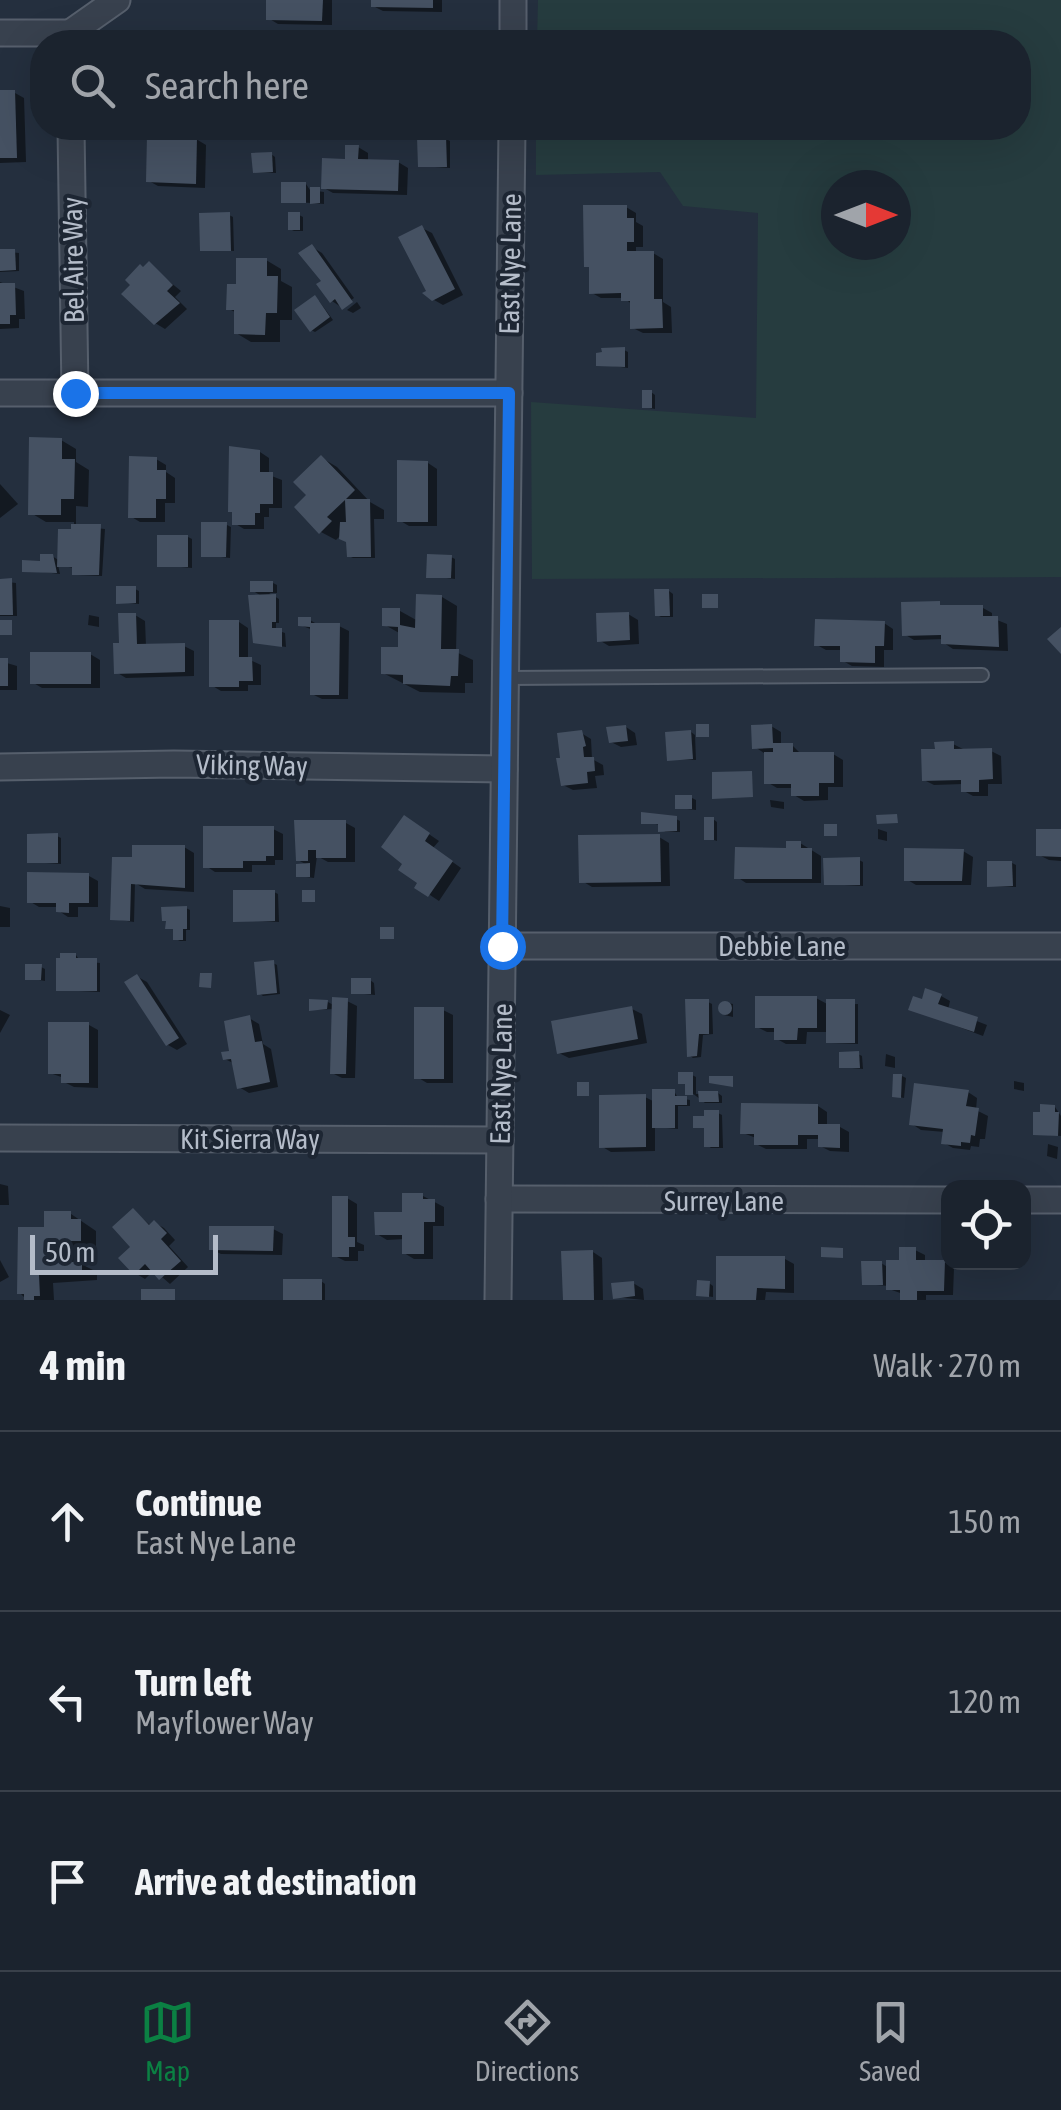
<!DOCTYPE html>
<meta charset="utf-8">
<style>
:root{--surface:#1b232e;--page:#242b36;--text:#f1f3f6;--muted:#a0a4aa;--line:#39404a;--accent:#0b8043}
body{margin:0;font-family:"Asap Condensed",sans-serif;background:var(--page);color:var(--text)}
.controls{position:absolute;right:30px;bottom:30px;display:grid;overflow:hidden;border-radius:20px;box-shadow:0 10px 40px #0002}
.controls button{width:90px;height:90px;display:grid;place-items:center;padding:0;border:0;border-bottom:2px solid var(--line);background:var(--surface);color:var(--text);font:50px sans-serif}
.compass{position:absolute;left:821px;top:170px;width:90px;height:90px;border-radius:50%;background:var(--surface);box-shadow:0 10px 40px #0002;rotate:90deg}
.scale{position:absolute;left:30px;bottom:25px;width:188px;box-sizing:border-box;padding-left:10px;border:5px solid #b4bcc9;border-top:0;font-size:28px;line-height:35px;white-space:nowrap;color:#b4bcc9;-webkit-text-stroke:8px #1d2633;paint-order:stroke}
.stop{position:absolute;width:30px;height:30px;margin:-22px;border:8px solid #1a73e8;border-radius:50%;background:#fff}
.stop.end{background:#1a73e8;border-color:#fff;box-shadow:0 2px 10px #0008}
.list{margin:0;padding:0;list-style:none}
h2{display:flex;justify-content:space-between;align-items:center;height:130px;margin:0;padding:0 40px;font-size:42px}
h2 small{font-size:32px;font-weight:400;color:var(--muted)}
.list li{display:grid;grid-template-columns:65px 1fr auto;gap:30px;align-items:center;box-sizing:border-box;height:180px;padding:0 40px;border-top:2px solid var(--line)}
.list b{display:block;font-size:38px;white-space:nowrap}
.list p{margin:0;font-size:32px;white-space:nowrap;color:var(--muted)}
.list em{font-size:32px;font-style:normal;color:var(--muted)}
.icon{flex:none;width:55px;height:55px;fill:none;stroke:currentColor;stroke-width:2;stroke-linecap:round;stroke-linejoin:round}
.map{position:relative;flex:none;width:1061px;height:1300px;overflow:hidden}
.search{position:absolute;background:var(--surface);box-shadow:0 10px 40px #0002;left:30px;right:30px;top:30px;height:110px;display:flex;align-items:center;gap:25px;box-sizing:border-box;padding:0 35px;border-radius:40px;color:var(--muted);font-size:38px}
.sheet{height:670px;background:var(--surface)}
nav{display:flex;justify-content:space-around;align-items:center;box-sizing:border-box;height:140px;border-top:2px solid var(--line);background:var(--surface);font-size:28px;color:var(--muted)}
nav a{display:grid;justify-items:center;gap:5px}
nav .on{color:var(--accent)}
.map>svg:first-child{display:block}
</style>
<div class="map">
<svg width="1061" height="1300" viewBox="0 0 1061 1300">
<rect width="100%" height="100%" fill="#242f3e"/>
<!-- green -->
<path fill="#263c3f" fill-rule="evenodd" d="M538 0H1061V577L532 579 531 402 756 418 758 213 683 206 660 172 536 175V128H1018V42H537ZM836 185H896V245H836Z"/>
<!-- shadow -->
<g fill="#0007">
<path d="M269 0H332V25L278 24 268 18Z"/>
<path d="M373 0H442V12L383 11 373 6Z"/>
<path d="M0 93H15L24 98 26 162 0 163Z"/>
<path d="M196 139 206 145 205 188 158 186 149 181Z"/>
<path d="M446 139 450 141V168L420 166Z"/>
<path d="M358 147 368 153V162H398L408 168 407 195 333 193 324 188Z"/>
<path d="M271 154 275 157 276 173 255 172Z"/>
<path d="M306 184 310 190 324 192V204L284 201Z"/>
<path d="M626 207 636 213V222L643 226V247H636V253H653L663 259V302L671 307 672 333H643L633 328V305L624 298H601L592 293Z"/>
<path d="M229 215 233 217 234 251 202 249Z"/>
<path d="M299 215 303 217V231H294L290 229Z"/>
<path d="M422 228 432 233 463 295 443 305 427 296 429 292Z"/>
<path d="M312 247 322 253 354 298 341 307 332 301Z"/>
<path d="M0 251 19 253V271L0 272Z"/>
<path d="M266 260 281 269V281L292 287V320H280V342H251L236 333 237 313 229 309 238 286Z"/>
<path d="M149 265 181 291 175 297 187 309 165 329 155 323 144 270Z"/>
<path d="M0 282 24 291 25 319H19V328L0 329Z"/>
<path d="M319 301 333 320 315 332 311 330Z"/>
<path d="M357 302 361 308 353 313 347 310Z"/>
<path d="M624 350 628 352V368L598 364Z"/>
<path d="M651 392 655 395V409L644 407Z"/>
<path d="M61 440 76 449V462L89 470 88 507 76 506V526L105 529 102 576 78 575 74 568 58 565 60 574 25 570 52 556 60 561 74 532V522H46L31 513Z"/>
<path d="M260 452 269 458V475L282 480V508H269V517H264V529H244L234 523V513Z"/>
<path d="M322 458 337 467 370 502 384 510V519H374L375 558H353L349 556V541L340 536 336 540 321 532 309 495Z"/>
<path d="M156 459 166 465V472L175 478V503H165V522H140L130 516Z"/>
<path d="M428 463 437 469V526H409L399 520Z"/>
<path d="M0 484 18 504 0 518Z"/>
<path d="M227 525 231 527 230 558 203 555Z"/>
<path d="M188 537 192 539V568L160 565Z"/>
<path d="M451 557 455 559V579L429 576Z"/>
<path d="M0 581 16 583 17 616H0Z"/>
<path d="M273 583 277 585V593H269L279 599V623H276V630L285 633 286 647 255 642 263 597 253 591Z"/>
<path d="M135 589 139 591V604L118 602Z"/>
<path d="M669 591 673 594V617H661L657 615Z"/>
<path d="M442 597 457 606 456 652 473 660V683H465V693L420 692 383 673 400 650 401 634 385 625 400 611 418 621Z"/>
<path d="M983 608 992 613V618L1007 624 1008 651 953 649 944 643V639L914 640 904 634Z"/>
<path d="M628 614 638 620 639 644 609 646 599 640Z"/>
<path d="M89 615 99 617V627L88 625Z"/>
<path d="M135 615 145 621 146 646H184L194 651V676L126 678 116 672 121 646Z"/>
<path d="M310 620 320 626H339L349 631 348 699H322L312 694 313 630 300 625Z"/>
<path d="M239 622 248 628V659L261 665V685H248V691H221L211 685Z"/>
<path d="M884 623 893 629V650H884V667L852 666 843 661V650H826L817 645Z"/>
<path d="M90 654 100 660V688H42L32 682Z"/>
<path d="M0 661 17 666V690H0Z"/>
<path d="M771 726 781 732V746H793L802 755 833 754 843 760V787H828V800L804 801 794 795V788H777L767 782 764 753 755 747Z"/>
<path d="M626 727 635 733 637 745 621 747 611 742Z"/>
<path d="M691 732 695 735 696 760 670 759Z"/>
<path d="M581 733 591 739 592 759 603 765 604 775 595 776 597 788 573 790 563 785Z"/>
<path d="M953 744 963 749 991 751 1001 756 1002 784H988V796H973L964 791 963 784 934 785 924 780 937 752Z"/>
<path d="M692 798 696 800V810L678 808Z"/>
<path d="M770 800 784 802V809L771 807Z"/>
<path d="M676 819 680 821V832H665L661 825 644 822Z"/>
<path d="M713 819 717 822V841L707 838Z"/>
<path d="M297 823H346L355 828V862H328L317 856 314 878 299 876 309 866 298 860Z"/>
<path d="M414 824 439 841 433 848 461 868 439 901 418 887 421 883Z"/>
<path d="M273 829 283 834V860H275V865H252V872H215L206 866Z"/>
<path d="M878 829 887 832V841L878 839Z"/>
<path d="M1061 831V861L1049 860 1039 855Z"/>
<path d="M57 836 61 838V864L30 862Z"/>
<path d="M659 837 669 843 670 886 592 887 582 881Z"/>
<path d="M800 843 821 856V883H746L737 877Z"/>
<path d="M184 847 194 853V892L145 889 135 883 134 922 112 919 131 860Z"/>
<path d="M963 851 973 857 971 885H916L906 879Z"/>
<path d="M859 860 863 862V886L826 884Z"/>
<path d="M1012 863 1016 865V887L990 886Z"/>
<path d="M89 876 98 881V907H78V917H68L59 911V907H39L29 901Z"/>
<path d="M274 892 278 894 279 922 236 920Z"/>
<path d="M0 906 10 908V927H0Z"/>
<path d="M186 908 190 910V930H186V941H180L176 939V930L168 927Z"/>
<path d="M76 955 80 961 100 963V992L58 990Z"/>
<path d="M273 963 277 965 280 994 263 996 259 993Z"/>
<path d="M41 967 45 969V981L27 978Z"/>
<path d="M138 977 147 982 187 1044 177 1050 168 1045Z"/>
<path d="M370 980 374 983 375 995 354 993Z"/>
<path d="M941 996 950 1001 948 1010 987 1025 983 1036 911 1009Z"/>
<path d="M816 998 829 1005 858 1004V1044L832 1043 828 1041V1032H807L806 1044H786L777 1039V1032H767L757 1027Z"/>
<path d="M347 1001 357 1006 355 1078H342L332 1073 335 1009 312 1010 328 1002 335 1006Z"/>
<path d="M708 1002 712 1004 713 1034 703 1035 701 1057 693 1058 689 1055Z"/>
<path d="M724 1002 733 1004V1017L724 1015Z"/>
<path d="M632 1009 642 1014 647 1043 569 1058 559 1053Z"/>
<path d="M0 1010 10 1015 0 1033Z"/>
<path d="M443 1010 453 1015V1083H427L417 1077Z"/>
<path d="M249 1018 259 1024 263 1044 271 1049 278 1087 249 1093 239 1087 235 1064 225 1059 232 1053Z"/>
<path d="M89 1025 98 1030V1088L74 1087 64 1082V1078L50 1073Z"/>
<path d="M858 1054 862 1056 863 1069 841 1067Z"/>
<path d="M886 1054 895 1057V1068L885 1066Z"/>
<path d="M692 1075 696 1077V1094L718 1093 722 1096V1103H705L687 1089V1085L680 1082Z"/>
<path d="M902 1076 906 1078 904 1098 894 1096Z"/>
<path d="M1014 1081 1024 1083V1091L1014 1089Z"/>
<path d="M674 1091 678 1098 690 1100V1106H678V1129L655 1127V1151L611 1152 601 1146 645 1097 655 1102Z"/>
<path d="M968 1092 977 1098 976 1110 988 1116 985 1139H980L979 1147 971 1146 970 1150 953 1148 944 1143 945 1132 921 1130 912 1124Z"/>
<path d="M818 1106 827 1112V1127H840L849 1132V1152L830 1151 820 1146V1139H807V1149H766L756 1144V1138L743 1133Z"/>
<path d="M1055 1107 1061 1116V1136L1035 1134Z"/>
<path d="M718 1113 722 1115 723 1148H711L707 1145V1128L695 1126Z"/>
<path d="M1048 1144 1058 1147 1057 1159 1047 1156Z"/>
<path d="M0 1184 8 1186 9 1205H0Z"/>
<path d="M423 1196 444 1207V1226H433V1259H414L404 1253V1239L387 1240 377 1234Z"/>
<path d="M347 1198 357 1204V1242L364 1245V1251H358V1261H345L335 1256Z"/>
<path d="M134 1211 151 1226 155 1223 164 1228 175 1240 169 1246 188 1267 170 1284 154 1270 145 1279 135 1273Z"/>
<path d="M71 1214 96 1231V1248H85V1266L97 1272V1280L53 1283 54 1300H27L20 1293Z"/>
<path d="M273 1229 283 1234 282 1255 221 1254 211 1249Z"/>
<path d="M915 1250 925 1255V1262H944L954 1268 953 1295H926V1300H902L903 1294 889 1289V1286L864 1284 881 1263 889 1268Z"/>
<path d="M593 1252 602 1258 603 1300H565Z"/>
<path d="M785 1259 794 1264V1293L766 1292 765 1300H720Z"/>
<path d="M0 1260 9 1277 0 1282Z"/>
<path d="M321 1281 325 1284V1300H286Z"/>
<path d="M633 1283 643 1289 644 1300 615 1297Z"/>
<path d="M709 1283 713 1286V1297L699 1295Z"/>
</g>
<!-- building -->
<g fill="#455162">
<path d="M266 0H323L322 21 266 20Z"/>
<path d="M371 0H433V8L371 7Z"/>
<path d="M0 90H15L17 158H0Z"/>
<path d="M147 135 197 137 196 184 146 182Z"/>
<path d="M446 136 447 167H418L417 137Z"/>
<path d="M345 145H359L358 159 399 160 398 191 321 189 322 158 345 159Z"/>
<path d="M272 152 273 172 253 173 251 153Z"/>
<rect x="281" y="182" width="25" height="21"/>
<path d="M310 187H320V203L310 204Z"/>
<path d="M583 205H627V218H634V242H627V251H654V299H662L663 328 630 329V301H621V293L589 294V267H584Z"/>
<path d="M230 212 231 251H200L199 213Z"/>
<rect x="288" y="212" width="12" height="18"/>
<path d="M422 225 455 289 432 301 422 293 426 291 398 237Z"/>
<path d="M312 244 353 302 342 310 335 299 330 303 316 284 321 281 298 253Z"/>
<path d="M0 249H15L16 270 0 271Z"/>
<path d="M236 258H267V276H278L277 313H266L265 335 234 334V310H226L227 284H236Z"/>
<path d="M149 261 173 285 167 291 180 303 154 325 121 294 130 285 125 280 140 264 143 267Z"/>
<path d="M0 283H15L16 315H10V324H0Z"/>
<path d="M315 295 330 317 310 332 294 310Z"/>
<path d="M625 347V367L596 366V353L602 352 601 348Z"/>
<rect x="642" y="390" width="10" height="18"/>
<path d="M29 437 62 438V459H75L74 499H61V515H28Z"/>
<path d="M229 446 260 450V472H273V504H260V513H255V525H232V512H228Z"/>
<path d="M321 455 355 490 346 499H370L371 557H347L346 542 339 539 340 522H346L345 500 327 517 332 521 319 534 294 507 306 495 293 482Z"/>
<path d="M129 456 157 457V470H166V499H156V518H128Z"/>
<path d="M397 460 428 461V522H397Z"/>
<path d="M201 522H227L226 557H201Z"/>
<path d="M71 524H101L99 575H72V567H57L58 529H71Z"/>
<rect x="157" y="535" width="31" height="32"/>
<path d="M40 554H53L57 573 22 572V560L40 561Z"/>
<path d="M427 554 452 555 451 578H426Z"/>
<path d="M12 578 13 615H0V579Z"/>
<rect x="250" y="581" width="23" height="11"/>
<path d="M116 586H136V603L116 604Z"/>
<path d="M654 589H669L670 616H655Z"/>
<path d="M276 594V622H272V628H282V647L253 643 248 595Z"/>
<path d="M416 594 442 595 441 649H459L458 676H451L450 686 403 684V675L381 674V647H398V627L382 626V608H400V625L415 628Z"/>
<rect x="702" y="594" width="16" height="14"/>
<path d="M940 601V605H983V616H998L999 647 941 644V635L902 636 901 602Z"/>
<path d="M629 612 630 640 597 642 596 613Z"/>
<path d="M118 613H136L137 644 185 643V672L114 674 113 643H119Z"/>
<path d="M298 617H311V623H340L339 695H310V627L298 626Z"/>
<path d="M815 619 885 621 884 646H875V663L840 662V646H814Z"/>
<rect x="0" y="620" width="12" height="15"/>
<path d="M209 620H239V657H252L253 681H239V687H209Z"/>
<path d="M1061 627V654L1047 639Z"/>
<rect x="30" y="652" width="61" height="32"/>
<rect x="0" y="658" width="8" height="28"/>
<rect x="696" y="724" width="13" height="13"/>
<path d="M772 724 773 743H793V752H834V783H819V796H791V784H764V752H773V748L752 749 751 725Z"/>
<path d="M626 725 628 741 609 743 606 727Z"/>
<path d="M582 730 586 746 583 747 584 757H594L595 771 587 772 588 783 561 786 556 758H560L557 733Z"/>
<path d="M691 730 693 759 667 761 665 732Z"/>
<path d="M954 741V749L992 748 993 779 979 780V792H961V780L922 781 921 749H935L934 742Z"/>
<path d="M752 771 753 797 712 799V772Z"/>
<rect x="675" y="795" width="17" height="14"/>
<path d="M641 812 677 816V831L658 832V824H641Z"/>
<path d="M897 814 898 823 877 824 876 815Z"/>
<path d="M404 815 430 833 425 841 453 861 428 897 414 888 417 883 398 870 402 864 381 847Z"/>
<rect x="704" y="817" width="10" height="23"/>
<path d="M294 820H346V858H316V850H308V861H296Z"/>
<rect x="824" y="824" width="13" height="12"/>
<path d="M203 826H274V856H266V861H243V868H203Z"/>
<path d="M1036 829H1061V857L1036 856Z"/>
<path d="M58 833V863H27V834Z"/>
<path d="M660 834 661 882 579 883 578 835Z"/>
<path d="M786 841H801V848H812V879H734L735 847 786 848Z"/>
<path d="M132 845H185V888L131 884 130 921 110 920 112 857H132Z"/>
<path d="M904 848 964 849 962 881H904Z"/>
<path d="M860 857V885H824L823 858Z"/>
<path d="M987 861H1012L1013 886 987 887Z"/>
<path d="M310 863V877H296V864Z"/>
<path d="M27 872 89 873V903H69V913L56 912V903H27Z"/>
<path d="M233 890H275V921L233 922Z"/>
<rect x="302" y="890" width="13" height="12"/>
<path d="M187 906V929H183V940H173V929H165L166 921H162L161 907Z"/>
<rect x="380" y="927" width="14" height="12"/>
<path d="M60 953H76V958H97V991H56V958H60Z"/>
<path d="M274 960 277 993 257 995 254 962Z"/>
<path d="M25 964H42L41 980H25Z"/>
<path d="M200 973H212L211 988 199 987Z"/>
<path d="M137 974 179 1038 166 1046 124 982Z"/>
<rect x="351" y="978" width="20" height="16"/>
<path d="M925 988 942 994 938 1004 978 1017 974 1032 908 1010 913 996 922 999Z"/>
<path d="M755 996H817V1028H798L797 1040H774V1028H755Z"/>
<path d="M332 997 348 998 346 1074H330Z"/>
<path d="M309 999 328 1000 327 1009 309 1011Z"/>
<path d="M685 999H709V1034H699L697 1056 687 1057Z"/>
<rect x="826" y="999" width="29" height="44"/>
<circle cx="725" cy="1008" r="7"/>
<path d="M632 1006 638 1039 557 1054 551 1021Z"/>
<rect x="414" y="1007" width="30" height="72"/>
<path d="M250 1015 255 1042 262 1041 270 1082 237 1089 231 1059 223 1060 221 1052 229 1051 224 1021Z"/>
<path d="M48 1022H89V1083H61V1074H48Z"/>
<path d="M859 1051 860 1068H839V1052Z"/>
<path d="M678 1072H693V1095H685V1084H678Z"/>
<path d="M893 1074H902L901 1098 892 1097Z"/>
<path d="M709 1076H733V1087L709 1083Z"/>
<rect x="577" y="1082" width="12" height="14"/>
<path d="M914 1083 969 1090 966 1106 979 1108 975 1136 971 1135 970 1143 961 1142V1146L941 1144 943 1129 909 1125Z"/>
<path d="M652 1089H675V1096H687V1105H675V1128H652Z"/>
<path d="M698 1091H718L719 1102H699Z"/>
<path d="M646 1094V1147L599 1148V1095Z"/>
<path d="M741 1103 818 1104V1124H840V1148L818 1147V1135H798V1145H754V1134H740Z"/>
<path d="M1040 1104 1055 1105V1112H1059L1058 1136 1033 1135V1112H1040Z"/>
<path d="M704 1110H719V1147H704V1128H693V1116H704Z"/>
<path d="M402 1193H423V1199H435V1222H424V1254H402V1235H375L374 1212H402Z"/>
<path d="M332 1196H348V1237H355V1247H349V1257H332Z"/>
<path d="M133 1208 149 1225 154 1220 167 1233 161 1239 181 1261 159 1280 145 1264 134 1275 118 1258 130 1247 112 1227Z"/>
<path d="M44 1211H71V1219H81V1241H71V1262L82 1261V1273L39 1275 40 1296H34V1300H24V1294H17L18 1227H44Z"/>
<path d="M209 1226H274L273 1251 209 1250Z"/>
<path d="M821 1247 843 1248V1258L821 1257Z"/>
<path d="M899 1247H916V1260H945L944 1291H917V1300H900V1290H886V1260H899Z"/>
<path d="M593 1250 594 1300H563L561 1251Z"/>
<path d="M716 1256H785V1289L757 1288 756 1300H716Z"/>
<path d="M861 1261H882L883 1285H862Z"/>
<rect x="283" y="1279" width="39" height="21"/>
<path d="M697 1280 710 1281 709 1297 696 1296Z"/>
<path d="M634 1281 635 1296 613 1299 611 1283Z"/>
<rect x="141" y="1289" width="34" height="11"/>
</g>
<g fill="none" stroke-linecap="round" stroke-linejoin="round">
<defs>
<path id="lane" d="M505 678 982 675"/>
<g id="street">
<path d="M0 33H70"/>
<path d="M70 33 117 0"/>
<path d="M513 42V0"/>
<path d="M71 128 75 393"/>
<path d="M0 393H509"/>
<path d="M0 767 174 764 504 769"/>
<path d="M502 946H1061"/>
<path d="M0 1138 500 1140"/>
<path d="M499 1199 948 1200"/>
<path d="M1024 1200H1061"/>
<path d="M498 1300 512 128"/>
</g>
</defs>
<!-- lane casing -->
<use href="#lane" stroke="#565f6c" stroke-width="16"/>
<!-- street casing -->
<use href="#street" stroke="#565f6c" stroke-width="29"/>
<!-- lane -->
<use href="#lane" stroke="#38414e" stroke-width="12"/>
<!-- street -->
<use href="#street" stroke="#38414e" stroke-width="25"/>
</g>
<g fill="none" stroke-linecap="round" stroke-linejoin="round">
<!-- route -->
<path stroke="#1a73e8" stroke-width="12" d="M75 393H509L502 946"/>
</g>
<g text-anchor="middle" stroke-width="8" stroke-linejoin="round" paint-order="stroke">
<!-- street labels -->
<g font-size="28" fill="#b4bcc9" stroke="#1d2633">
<text transform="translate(73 260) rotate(-91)" y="10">Bel Aire Way</text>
<text transform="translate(510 264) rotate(-89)" y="10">East Nye Lane</text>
<text transform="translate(252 765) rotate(1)" y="10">Viking Way</text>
<text x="782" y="956">Debbie Lane</text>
<text transform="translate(501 1074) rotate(-89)" y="10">East Nye Lane</text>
<text x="250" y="1149">Kit Sierra Way</text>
<text x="724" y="1211">Surrey Lane</text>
</g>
</g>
</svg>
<div class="controls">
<button><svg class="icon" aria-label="locate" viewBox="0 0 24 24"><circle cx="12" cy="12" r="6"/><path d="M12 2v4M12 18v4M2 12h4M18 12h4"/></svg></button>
</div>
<svg class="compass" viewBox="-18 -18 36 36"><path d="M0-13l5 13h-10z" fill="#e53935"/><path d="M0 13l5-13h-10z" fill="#a0a4aa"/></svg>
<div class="scale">50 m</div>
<div class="stop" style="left:502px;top:946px"></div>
<div class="stop end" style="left:75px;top:393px"></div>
<div class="search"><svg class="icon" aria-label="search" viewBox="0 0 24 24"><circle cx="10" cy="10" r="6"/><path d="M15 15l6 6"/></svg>Search here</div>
</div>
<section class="sheet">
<h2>4 min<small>Walk · 270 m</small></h2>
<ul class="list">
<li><svg class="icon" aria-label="ahead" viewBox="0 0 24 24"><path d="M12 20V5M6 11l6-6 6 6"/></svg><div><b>Continue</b><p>East Nye Lane</p></div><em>150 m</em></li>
<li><svg class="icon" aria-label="left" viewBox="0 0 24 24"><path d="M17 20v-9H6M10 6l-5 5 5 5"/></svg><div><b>Turn left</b><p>Mayflower Way</p></div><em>120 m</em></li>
<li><svg class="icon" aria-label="arrive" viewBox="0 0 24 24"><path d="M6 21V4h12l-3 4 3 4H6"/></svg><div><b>Arrive at destination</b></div></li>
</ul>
</section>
<nav>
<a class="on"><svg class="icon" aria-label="map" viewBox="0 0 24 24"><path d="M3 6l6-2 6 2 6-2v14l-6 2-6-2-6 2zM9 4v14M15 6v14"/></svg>Map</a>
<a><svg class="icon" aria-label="directions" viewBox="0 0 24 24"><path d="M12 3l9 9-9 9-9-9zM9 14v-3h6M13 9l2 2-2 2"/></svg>Directions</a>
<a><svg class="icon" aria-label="saved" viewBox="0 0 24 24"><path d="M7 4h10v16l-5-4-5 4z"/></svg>Saved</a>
</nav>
